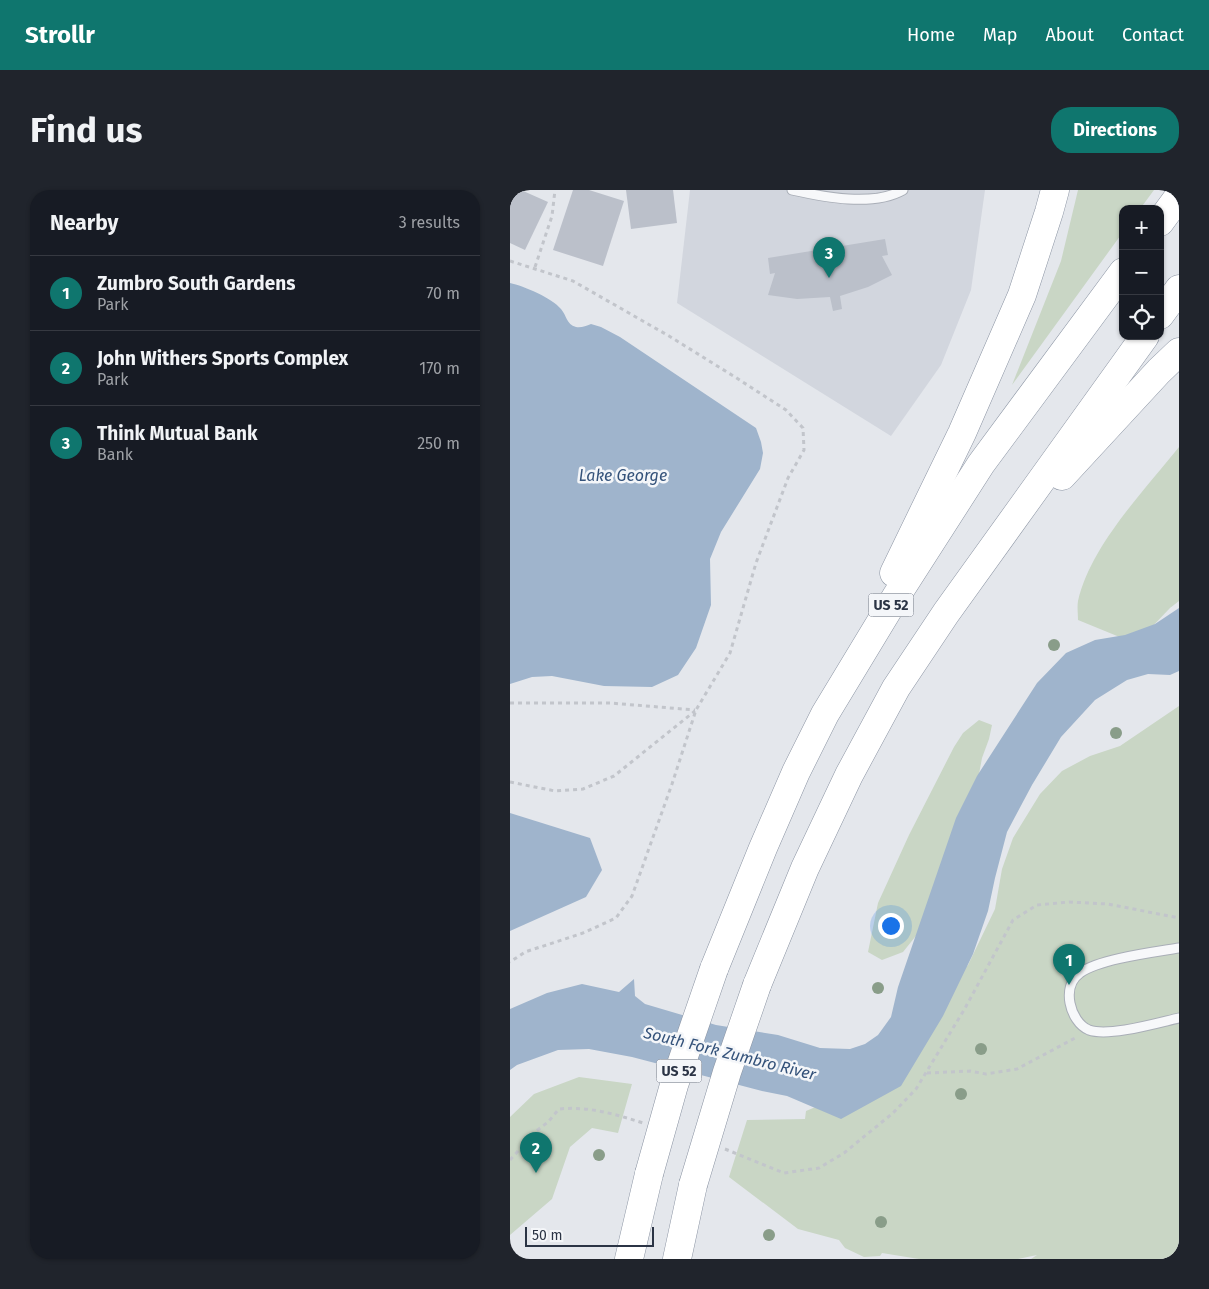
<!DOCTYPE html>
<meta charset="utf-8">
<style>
:root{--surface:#171b24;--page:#20242c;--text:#f1f3f6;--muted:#9ea1a6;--line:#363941;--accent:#0f766e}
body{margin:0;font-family:"Fira Sans",sans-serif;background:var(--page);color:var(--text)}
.controls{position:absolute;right:15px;top:15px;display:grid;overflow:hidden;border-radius:10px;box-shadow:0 1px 4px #0004}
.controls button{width:45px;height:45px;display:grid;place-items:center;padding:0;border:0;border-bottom:1px solid var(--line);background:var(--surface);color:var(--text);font:25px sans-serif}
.scale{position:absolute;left:15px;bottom:12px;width:129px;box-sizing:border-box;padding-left:5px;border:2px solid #2b3445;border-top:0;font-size:14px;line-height:18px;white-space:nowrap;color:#2b3445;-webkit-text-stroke:4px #f4f6f9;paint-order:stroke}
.you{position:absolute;left:380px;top:735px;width:18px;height:18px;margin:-12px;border:4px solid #fff;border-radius:50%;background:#1a73e8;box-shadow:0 0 0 8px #1a73e833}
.badge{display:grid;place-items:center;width:32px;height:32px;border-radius:50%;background:var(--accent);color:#fff;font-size:16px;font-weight:700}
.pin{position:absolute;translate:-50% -41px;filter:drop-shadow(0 1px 2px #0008)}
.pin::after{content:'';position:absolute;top:26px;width:18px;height:15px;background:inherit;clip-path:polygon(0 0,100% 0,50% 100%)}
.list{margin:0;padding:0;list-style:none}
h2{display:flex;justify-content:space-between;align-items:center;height:65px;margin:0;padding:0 20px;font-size:21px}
h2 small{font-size:16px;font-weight:400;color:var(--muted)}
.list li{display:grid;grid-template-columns:32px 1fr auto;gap:15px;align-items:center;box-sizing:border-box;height:75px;padding:0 20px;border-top:1px solid var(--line)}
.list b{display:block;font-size:19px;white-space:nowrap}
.list p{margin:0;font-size:16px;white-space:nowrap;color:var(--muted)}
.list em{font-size:16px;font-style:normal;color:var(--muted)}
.icon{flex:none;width:28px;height:28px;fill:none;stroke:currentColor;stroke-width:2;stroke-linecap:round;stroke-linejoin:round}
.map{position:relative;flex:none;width:669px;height:1069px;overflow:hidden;border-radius:20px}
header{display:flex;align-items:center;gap:30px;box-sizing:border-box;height:70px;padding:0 25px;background:var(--accent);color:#fff}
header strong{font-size:24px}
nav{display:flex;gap:28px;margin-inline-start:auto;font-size:18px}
.intro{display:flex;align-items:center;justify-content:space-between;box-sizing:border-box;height:120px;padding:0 30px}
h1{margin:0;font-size:35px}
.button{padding:12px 22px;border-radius:20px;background:var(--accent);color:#fff;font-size:18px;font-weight:700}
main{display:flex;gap:30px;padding:0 30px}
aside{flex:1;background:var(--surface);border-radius:20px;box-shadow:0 1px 4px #0004}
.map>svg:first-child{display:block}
</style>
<header>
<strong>Strollr</strong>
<nav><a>Home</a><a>Map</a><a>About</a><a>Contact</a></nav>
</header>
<div class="intro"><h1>Find us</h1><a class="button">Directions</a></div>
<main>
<aside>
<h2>Nearby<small>3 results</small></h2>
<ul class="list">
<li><span class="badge">1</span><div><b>Zumbro South Gardens</b><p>Park</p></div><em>70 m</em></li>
<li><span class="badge">2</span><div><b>John Withers Sports Complex</b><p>Park</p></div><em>170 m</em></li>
<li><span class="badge">3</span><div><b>Think Mutual Bank</b><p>Bank</p></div><em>250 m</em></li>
</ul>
</aside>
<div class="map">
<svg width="669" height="1069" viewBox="0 0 669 1069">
<rect width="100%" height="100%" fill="#e4e7ec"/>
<!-- built -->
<path fill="#d2d6de" d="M180 0H475L461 100 431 175 381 246 167 113Z"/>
<!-- green -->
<g fill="#c9d6c5">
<path d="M568 0H644L630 19H613V42L502 195 551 71Z"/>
<path d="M669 257V411L660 418 637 442 612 448 568 430C568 424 567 417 568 411 581 355 634 301 669 257Z"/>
<path d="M669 516V1069H521L527 1065 508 1069H409L372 1063 370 1066 354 1067 335 1058 329 1050 288 1039 219 987 237 930 295 929 296 921 322 910 458 775 485 719 492 679 503 648 530 604 552 581 580 566 610 556Z"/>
<path d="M469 530 482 535 479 549 472 568 464 611 417 732 393 762 372 770 358 762 368 713 399 645 444 557 453 543Z"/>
<path d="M69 887 122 894 108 943 82 938 60 957 42 1009 0 1045V927L24 904Z"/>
</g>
<!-- water -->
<g fill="#9fb4cc">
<path d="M0 93C14 96 42 108 51 119 57 126 56 134 66 137 71 138 76 136 81 134L91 137 110 147 246 238 251 252 253 263 250 279 211 342 200 369 201 415 186 458 168 485 142 497 94 496 42 486 22 487 0 494Z"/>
<path d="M669 418V481L660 485 638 484 617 490 585 510 551 547 522 595 497 642 485 688 478 721 463 764 433 826 391 896 331 929 277 906 252 901 122 867 79 859 48 860 7 875 0 880V819L37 803 72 794 109 802 124 789 125 806 135 814 206 835 268 845 310 858 340 859 355 854 368 845 381 827 388 797 446 628 467 586 527 493 556 463 585 450 615 445 645 434Z"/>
<path d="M0 623 80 648 92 680 76 707 0 741Z"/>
</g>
<!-- building -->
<g fill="#bbc0ca">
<path d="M0 0H11L38 12 15 60 0 53Z"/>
<path d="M63 0H79L114 11 93 76 43 60Z"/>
<path d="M116 0H163L167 33 121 39Z"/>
<path d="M375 49 378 65 372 66 382 85 358 97 330 106 332 119 323 121 320 107 287 109 258 105 265 83 260 84 258 68Z"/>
</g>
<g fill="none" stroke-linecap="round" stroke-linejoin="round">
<defs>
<g id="lane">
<path d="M282 0C314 7 363 17 393 0"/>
<path d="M669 758C645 762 589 769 570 783 560 790 558 802 560 813 562 824 569 836 579 840 599 847 647 833 669 828"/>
</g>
<g id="highway">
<path d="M650 32 669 6"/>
<path d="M650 125 669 99"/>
<path d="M552 286 649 181 669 162"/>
<path d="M384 383 452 243 512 105 539 22 545 0"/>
<path d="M204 779 253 658 286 582 315 524 387 405 471 274 613 82"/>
<path d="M247 795 295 678 339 585 386 498 436 423 635 146"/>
<path d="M119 1069 139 984"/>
<path d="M167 1069 183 995"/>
</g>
</defs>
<!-- lane casing -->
<use href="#lane" stroke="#a9aeb7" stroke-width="11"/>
<!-- highway casing -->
<use href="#highway" stroke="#8b94a3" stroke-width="29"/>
<!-- path -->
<g stroke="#c2c5cb" stroke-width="3" stroke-dasharray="4 4" stroke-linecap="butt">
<path d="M0 71 63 91 159 146 225 187 276 220 293 238 294 260 278 288 246 373 220 463 186 520 162 594 122 706 106 728 73 743 15 762 0 772"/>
<path d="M25 77 42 26 45 0"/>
<path d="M0 513H100L185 520"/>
<path d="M0 592 45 601 73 599 104 586 185 521"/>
<path d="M417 883 460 881 476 884 507 879 567 847"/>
<path d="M215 959 274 983 309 978 334 963 383 923 406 899 454 820 503 730 527 715 559 712 598 714 669 728"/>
<path d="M0 970 25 942 38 932 49 919C78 916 105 924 133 933"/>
</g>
<!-- lane -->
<use href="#lane" stroke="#f7f8fa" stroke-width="9"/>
<!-- highway -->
<use href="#highway" stroke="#fff" stroke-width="28"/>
<defs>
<g id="highway-bridge">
<path d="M139 984 164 895 204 779"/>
<path d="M183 995 217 882 247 795"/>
</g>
</defs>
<!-- highway-bridge casing -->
<use href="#highway-bridge" stroke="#8b94a3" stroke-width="29" stroke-linecap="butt"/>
<!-- highway-bridge -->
<use href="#highway-bridge" stroke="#fff" stroke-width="28"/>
</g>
<!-- trees -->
<g fill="#899d89">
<circle cx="544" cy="455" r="6"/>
<circle cx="606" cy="543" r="6"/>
<circle cx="368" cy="798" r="6"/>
<circle cx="471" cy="859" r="6"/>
<circle cx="451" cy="904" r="6"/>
<circle cx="89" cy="965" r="6"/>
<circle cx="371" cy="1032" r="6"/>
<circle cx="259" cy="1045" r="6"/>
</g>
<g text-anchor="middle" stroke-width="5" stroke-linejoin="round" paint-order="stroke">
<!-- shield labels -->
<g fill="#f4f6f9" stroke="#676e7b" stroke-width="1">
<rect x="358.5" y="403.5" width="45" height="23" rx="4"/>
<rect x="146.5" y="869.5" width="45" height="23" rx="4"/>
</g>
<g font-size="14" font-weight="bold" fill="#2b3445">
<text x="381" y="420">US 52</text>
<text x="169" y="886">US 52</text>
</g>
<!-- water labels -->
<g font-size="16" font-style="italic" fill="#34527a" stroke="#f4f6f9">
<text x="113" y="291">Lake George</text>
<text transform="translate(220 863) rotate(14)" y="6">South Fork Zumbro River</text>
</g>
</g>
</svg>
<div class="controls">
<button>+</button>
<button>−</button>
<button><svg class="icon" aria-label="locate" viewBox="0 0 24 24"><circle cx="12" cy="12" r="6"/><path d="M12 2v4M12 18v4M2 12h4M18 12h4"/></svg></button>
</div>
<div class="scale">50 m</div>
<div class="you"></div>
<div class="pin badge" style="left:559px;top:795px">1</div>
<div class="pin badge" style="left:26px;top:983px">2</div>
<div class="pin badge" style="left:319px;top:88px">3</div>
</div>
</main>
